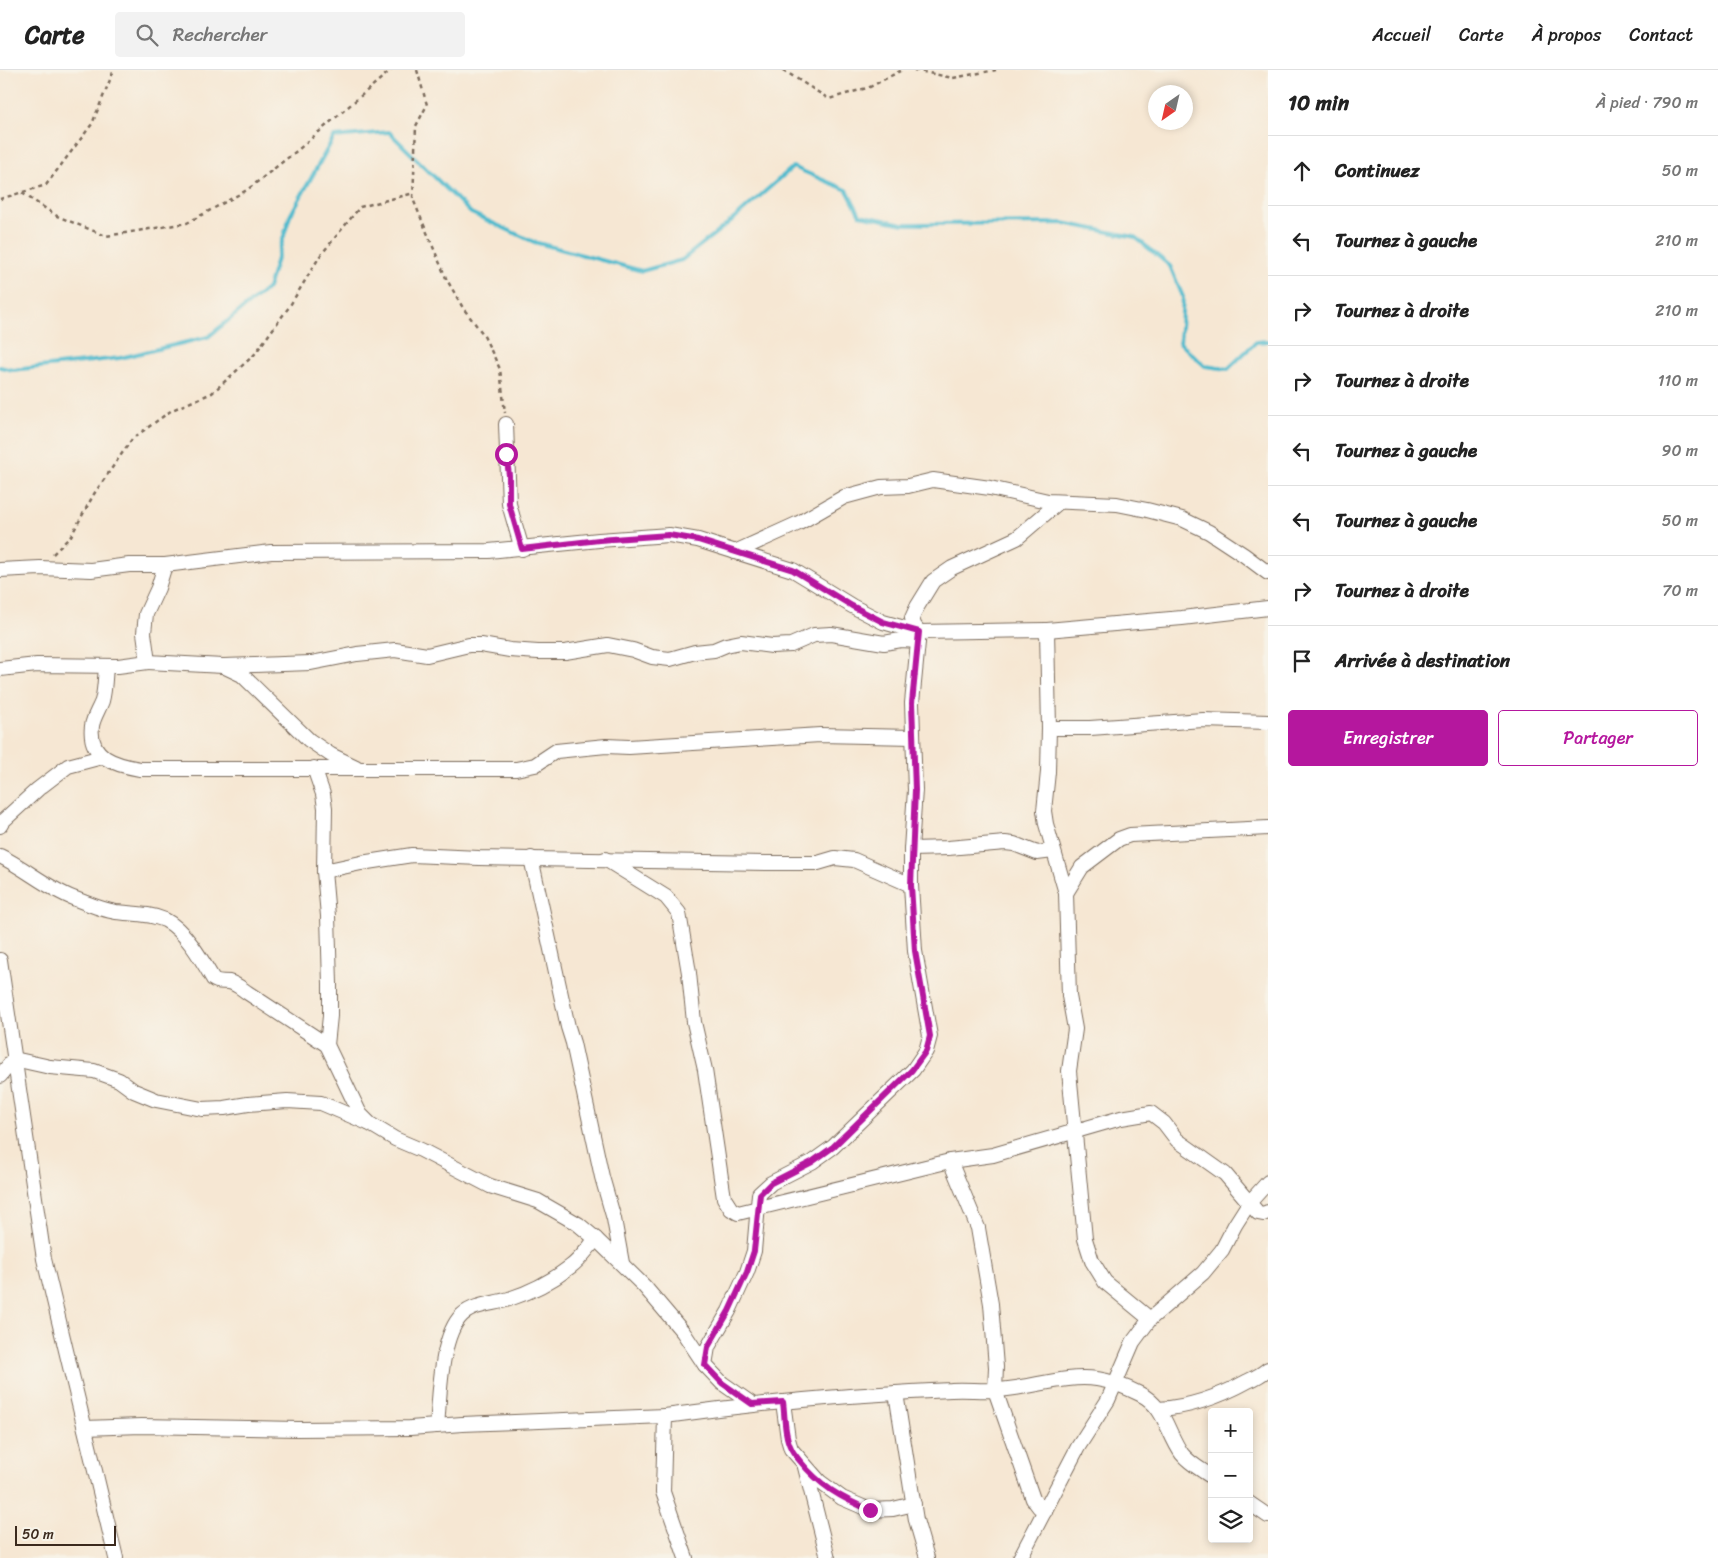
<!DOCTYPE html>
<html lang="fr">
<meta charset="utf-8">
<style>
:root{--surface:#fff;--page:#f2f2f2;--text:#222;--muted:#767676;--line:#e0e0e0;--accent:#b5179e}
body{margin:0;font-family:Sriracha,sans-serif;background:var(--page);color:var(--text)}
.controls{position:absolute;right:15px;bottom:15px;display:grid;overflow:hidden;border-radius:5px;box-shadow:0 2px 8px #0003}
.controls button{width:45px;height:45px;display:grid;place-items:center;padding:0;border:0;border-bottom:1px solid var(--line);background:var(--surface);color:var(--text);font:25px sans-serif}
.compass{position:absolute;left:1148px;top:15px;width:45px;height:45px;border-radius:50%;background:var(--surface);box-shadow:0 2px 8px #0003;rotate:214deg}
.scale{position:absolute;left:15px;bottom:12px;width:101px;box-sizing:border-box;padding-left:5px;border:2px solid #3b2a1e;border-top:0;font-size:14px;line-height:18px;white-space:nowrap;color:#3b2a1e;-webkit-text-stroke:4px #f7f3e8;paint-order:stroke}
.stop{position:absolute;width:15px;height:15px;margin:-11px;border:4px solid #b5179e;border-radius:50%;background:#fff}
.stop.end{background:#b5179e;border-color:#fff;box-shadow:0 1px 5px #0008}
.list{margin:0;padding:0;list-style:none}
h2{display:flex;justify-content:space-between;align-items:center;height:65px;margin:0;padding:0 20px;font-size:21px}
h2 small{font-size:16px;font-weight:400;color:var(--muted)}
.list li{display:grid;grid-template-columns:32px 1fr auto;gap:15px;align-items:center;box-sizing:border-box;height:70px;padding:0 20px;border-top:1px solid var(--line)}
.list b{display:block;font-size:19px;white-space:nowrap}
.list em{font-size:16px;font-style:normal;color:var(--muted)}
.actions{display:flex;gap:10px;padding:15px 20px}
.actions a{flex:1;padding:11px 0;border:1px solid var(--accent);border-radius:5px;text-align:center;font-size:18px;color:var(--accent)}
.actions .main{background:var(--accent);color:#fff}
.icon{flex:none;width:28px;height:28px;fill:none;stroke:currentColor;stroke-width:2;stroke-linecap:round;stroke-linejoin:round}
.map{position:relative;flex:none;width:1268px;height:1488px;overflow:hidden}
header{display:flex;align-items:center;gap:30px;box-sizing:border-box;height:70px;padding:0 25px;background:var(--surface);border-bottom:1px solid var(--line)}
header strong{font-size:24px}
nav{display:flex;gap:28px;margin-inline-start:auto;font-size:18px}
.search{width:350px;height:45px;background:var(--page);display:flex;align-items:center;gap:12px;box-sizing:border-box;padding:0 18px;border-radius:5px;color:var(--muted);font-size:19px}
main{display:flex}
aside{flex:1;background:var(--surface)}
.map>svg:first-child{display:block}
</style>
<header>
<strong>Carte</strong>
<div class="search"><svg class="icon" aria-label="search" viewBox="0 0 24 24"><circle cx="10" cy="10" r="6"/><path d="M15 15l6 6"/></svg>Rechercher</div>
<nav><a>Accueil</a><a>Carte</a><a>À propos</a><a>Contact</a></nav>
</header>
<main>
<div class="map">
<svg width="1268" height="1488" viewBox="0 0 1268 1488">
<rect width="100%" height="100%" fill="#f7f3e8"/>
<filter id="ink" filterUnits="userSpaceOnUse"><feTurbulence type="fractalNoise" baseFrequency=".02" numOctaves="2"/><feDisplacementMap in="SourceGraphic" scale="10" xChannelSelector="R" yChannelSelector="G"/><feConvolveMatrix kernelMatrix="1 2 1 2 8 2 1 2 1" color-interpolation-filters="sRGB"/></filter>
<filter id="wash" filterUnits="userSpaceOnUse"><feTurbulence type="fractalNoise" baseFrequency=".0096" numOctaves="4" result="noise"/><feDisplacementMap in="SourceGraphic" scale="20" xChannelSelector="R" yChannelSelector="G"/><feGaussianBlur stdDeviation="1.12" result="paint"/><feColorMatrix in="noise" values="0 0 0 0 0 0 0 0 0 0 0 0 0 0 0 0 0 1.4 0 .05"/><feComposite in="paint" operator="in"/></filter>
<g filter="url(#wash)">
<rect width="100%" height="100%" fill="#f6e7d3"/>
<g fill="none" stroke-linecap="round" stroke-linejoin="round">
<!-- stream -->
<path stroke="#51bbce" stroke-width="4" d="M0 297 13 300 120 288 208 267 268 218 290 146 334 67 389 62 471 143 534 172 642 201 682 190 736 147 793 97 847 120 860 145 903 154 1063 153 1135 167 1170 196 1183 227 1180 273 1205 296 1228 299 1256 272 1268 271"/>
</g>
</g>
<g filter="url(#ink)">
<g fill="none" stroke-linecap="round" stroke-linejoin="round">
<defs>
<g id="minor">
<path d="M506 354 509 434 522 479"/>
<path d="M735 482 799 453 844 427 881 417 908 416 933 410 990 418 1048 431 1117 434 1147 440 1182 449 1209 462 1244 485 1268 503"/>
<path d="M0 500 40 498 91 500 129 495H165L271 482 489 481 599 470 669 465 698 470 793 500 852 536 883 552 919 562 1047 560 1049 658H1090L1203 650 1268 652"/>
<path d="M1047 560 1182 548 1268 538"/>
<path d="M148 592 223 596 242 605 309 670 331 685 356 697"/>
<path d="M106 596C105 607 105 620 102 631 99 639 93 648 92 656 88 688 116 695 140 699H516L535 695 556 681 606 676 629 677 820 665 913 667"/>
<path d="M223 596 311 593 357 584 395 580 427 585 469 575H481L510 580 538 582H565L608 575 633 580 652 587 670 589 695 582 714 580 726 575 741 572 772 576 791 575 814 565 831 564 884 573 901 570 918 571"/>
<path d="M0 599 37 595 118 596 148 592 144 563 146 544 158 518 165 495"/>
<path d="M1049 658 1048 702 1044 741 1046 754 1066 823 1069 926 1075 959 1069 1001 1085 1169 1092 1191 1105 1212 1150 1249"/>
<path d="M314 698 323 724 325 738 324 801 328 846 330 914V946L327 975"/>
<path d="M0 756 3 751 38 719 68 696 102 687"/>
<path d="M1053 781 1037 783 1014 774 1005 773 948 778 911 779 915 720 912 633 919 562 914 555 912 548 917 537 933 511 952 498 1017 468 1059 432"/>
<path d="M0 786C25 798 47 818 73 828 86 833 102 840 116 842 133 844 149 843 165 850 185 860 202 890 213 909 218 913 223 911 229 912 237 914 242 919 248 923L327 975 360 1044 370 1054 395 1069 421 1080 490 1116 538 1131 578 1154 596 1169 644 1216 683 1262 705 1295 722 1313 752 1334"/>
<path d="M531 788 568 957 573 973 602 1107 614 1149 622 1193"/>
<path d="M605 789 666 827 679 843 689 903 694 952 705 1000 724 1128 731 1139 738 1143 950 1091 993 1085 1121 1048 1151 1043 1164 1053 1177 1070 1225 1104 1258 1143 1263 1144 1268 1142"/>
<path d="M324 801 361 793 412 785 479 788 766 793H818L835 788 854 790 911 815"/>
<path d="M1066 823 1082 797 1119 769 1130 765 1268 758"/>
<path d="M0 890 44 1189 116 1488"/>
<path d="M0 1006 14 989 50 997 94 1001 119 1010 134 1021 156 1030 202 1039 224 1038 248 1034 287 1031 321 1033 368 1053"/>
<path d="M950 1091 978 1158 991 1234 996 1297 995 1320 1033 1429 1039 1437 1045 1441"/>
<path d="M705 1295 708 1277 729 1241 747 1202 754 1181 759 1124 771 1113 812 1092 833 1077 913 1000 926 981 930 966 915 881 911 815V779"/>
<path d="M896 1323 916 1450 927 1488"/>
<path d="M783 1332 788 1369 791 1379 820 1412 842 1428 870 1440 893 1439 914 1434"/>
<path d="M1159 1339C1191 1337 1219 1327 1248 1311 1255 1308 1262 1304 1268 1299"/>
<path d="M437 1356C440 1326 440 1266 462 1245 474 1234 494 1234 509 1229 531 1222 552 1211 570 1197 580 1190 588 1178 596 1169"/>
<path d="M85 1358 141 1356 298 1359 410 1358 462 1354 665 1346"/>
<path d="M805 1397 828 1488"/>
<path d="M1249 1433 1268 1446"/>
<path d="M686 1488 663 1422 665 1346C760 1333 855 1324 951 1320 966 1319 981 1321 996 1320 1028 1319 1066 1304 1097 1309 1112 1311 1126 1317 1140 1324 1165 1336 1167 1363 1182 1384 1190 1394 1202 1400 1212 1407"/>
<path d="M1020 1488 1078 1377 1108 1330 1133 1272 1150 1249 1203 1203 1222 1180 1235 1155 1249 1133 1268 1112"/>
</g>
</defs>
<!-- minor casing -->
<use href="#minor" stroke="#7c6c5d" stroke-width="16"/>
<!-- path -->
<g stroke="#7c6c5d" stroke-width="2.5" stroke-dasharray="4 4" stroke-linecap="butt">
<path d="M417 0 427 35 416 56 413 129 446 208 463 238 483 264 500 299 505 343"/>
<path d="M783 0 829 29 870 17 902 0"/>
<path d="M914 0 953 8 996 0"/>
<path d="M22 123 57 146 106 166 187 153 247 120 299 79 391 0"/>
<path d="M0 129 46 115 92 54 114 0"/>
<path d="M53 484 71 466 94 424 132 369 172 340 212 323 254 285 289 237 320 186 360 137 414 123"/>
</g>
<!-- minor -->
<use href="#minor" stroke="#fff" stroke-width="14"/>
</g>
</g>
<g fill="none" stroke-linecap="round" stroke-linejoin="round" filter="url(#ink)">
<!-- route -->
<path stroke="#b5179e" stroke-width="6" d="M506 384 509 405V434L522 479 599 470 669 465 698 470 793 500 852 536 883 552 919 562 912 633 915 720 911 815 915 881 930 966 926 981 912 1000 833 1077 812 1092 771 1113 760 1124 754 1181 747 1202 729 1241 708 1277 705 1295 722 1313 752 1334 783 1332C785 1346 784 1365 791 1378 793 1383 797 1387 800 1391 820 1416 841 1428 870 1440"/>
</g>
</svg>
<div class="controls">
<button>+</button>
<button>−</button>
<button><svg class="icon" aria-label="layers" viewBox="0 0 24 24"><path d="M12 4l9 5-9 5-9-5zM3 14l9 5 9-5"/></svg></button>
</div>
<svg class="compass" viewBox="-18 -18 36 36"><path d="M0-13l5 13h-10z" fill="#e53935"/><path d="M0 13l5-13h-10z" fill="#767676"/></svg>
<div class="scale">50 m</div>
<div class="stop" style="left:506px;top:384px"></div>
<div class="stop end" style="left:870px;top:1440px"></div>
</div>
<aside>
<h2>10 min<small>À pied · 790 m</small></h2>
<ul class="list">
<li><svg class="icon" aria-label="ahead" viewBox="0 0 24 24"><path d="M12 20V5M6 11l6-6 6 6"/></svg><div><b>Continuez</b></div><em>50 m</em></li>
<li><svg class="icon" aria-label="left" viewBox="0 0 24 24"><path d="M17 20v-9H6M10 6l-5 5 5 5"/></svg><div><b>Tournez à gauche</b></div><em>210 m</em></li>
<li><svg class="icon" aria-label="right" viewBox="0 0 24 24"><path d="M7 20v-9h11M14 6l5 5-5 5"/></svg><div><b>Tournez à droite</b></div><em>210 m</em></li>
<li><svg class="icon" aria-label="right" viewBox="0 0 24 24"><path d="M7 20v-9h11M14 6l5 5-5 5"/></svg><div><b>Tournez à droite</b></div><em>110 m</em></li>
<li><svg class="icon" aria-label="left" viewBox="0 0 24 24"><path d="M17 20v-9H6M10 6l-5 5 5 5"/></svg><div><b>Tournez à gauche</b></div><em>90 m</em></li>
<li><svg class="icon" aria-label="left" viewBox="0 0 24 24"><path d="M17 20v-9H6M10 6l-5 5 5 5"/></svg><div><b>Tournez à gauche</b></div><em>50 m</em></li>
<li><svg class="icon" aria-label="right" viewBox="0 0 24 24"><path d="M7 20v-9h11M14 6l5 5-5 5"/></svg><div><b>Tournez à droite</b></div><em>70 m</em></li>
<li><svg class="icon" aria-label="arrive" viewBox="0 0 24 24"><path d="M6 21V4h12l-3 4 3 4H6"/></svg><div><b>Arrivée à destination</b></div></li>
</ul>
<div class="actions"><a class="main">Enregistrer</a><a>Partager</a></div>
</aside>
</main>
